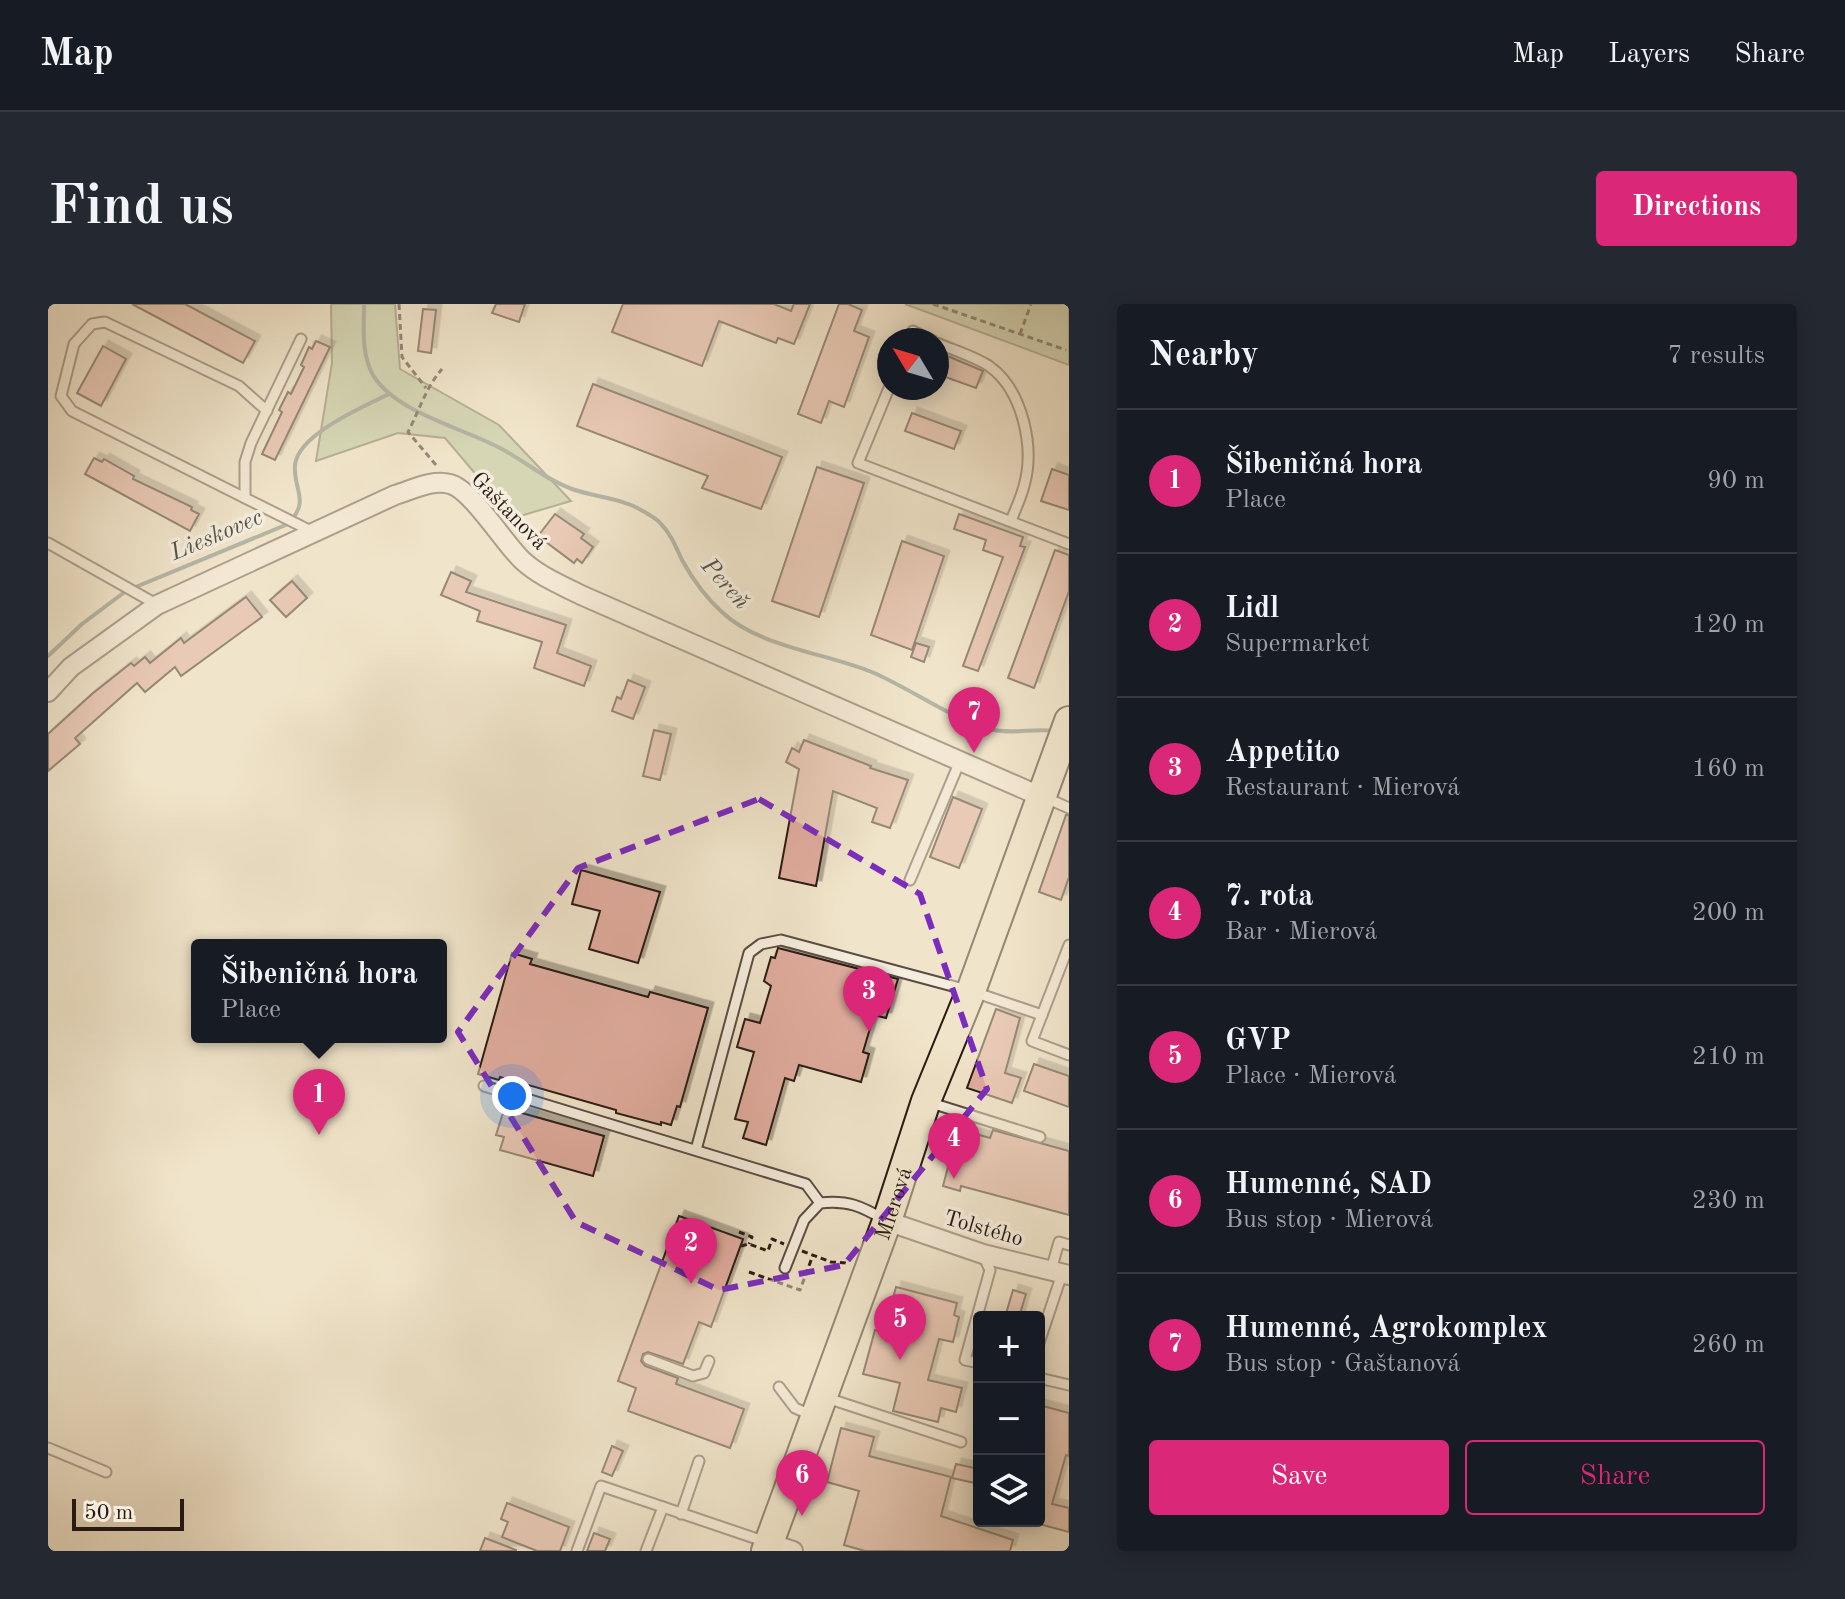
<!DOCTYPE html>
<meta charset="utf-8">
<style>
:root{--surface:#171b24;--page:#242831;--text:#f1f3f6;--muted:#9ea1a6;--line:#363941;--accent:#db2777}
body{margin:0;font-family:"Old Standard TT",serif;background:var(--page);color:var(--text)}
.controls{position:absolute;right:24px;bottom:24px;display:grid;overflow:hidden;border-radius:8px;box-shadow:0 4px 20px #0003}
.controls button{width:72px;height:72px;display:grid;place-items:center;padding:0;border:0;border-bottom:2px solid var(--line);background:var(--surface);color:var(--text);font:40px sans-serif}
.compass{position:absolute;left:829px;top:24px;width:72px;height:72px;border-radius:50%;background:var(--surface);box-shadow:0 4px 20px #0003;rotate:308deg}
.scale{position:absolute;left:24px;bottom:20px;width:112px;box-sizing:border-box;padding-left:8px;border:4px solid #291a14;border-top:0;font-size:22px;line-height:28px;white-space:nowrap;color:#291a14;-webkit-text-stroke:6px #f5eddd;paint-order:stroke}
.you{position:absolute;left:464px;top:792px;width:28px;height:28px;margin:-20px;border:6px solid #fff;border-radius:50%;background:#1a73e8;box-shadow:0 0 0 12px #1a73e833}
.badge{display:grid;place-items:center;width:52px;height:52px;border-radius:50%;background:var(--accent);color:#fff;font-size:26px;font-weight:700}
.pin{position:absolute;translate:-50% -66px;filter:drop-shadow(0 2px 4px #0008)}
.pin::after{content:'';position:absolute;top:42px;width:28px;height:24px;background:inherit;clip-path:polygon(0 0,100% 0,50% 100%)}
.popup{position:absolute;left:143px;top:635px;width:256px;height:104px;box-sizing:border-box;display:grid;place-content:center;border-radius:8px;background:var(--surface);filter:drop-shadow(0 2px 6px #0005);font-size:26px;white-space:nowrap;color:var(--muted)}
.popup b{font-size:30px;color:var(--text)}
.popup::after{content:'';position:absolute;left:50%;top:100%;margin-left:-16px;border:16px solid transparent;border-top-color:var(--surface)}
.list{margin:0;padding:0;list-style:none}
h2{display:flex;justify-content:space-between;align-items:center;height:104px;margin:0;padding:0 32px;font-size:34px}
h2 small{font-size:26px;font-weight:400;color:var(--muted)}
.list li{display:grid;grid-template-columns:52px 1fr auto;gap:24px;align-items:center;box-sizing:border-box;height:144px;padding:0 32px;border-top:2px solid var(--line)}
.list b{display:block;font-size:30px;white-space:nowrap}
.list p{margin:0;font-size:26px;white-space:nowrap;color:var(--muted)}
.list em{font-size:26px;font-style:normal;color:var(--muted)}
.actions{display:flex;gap:16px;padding:24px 32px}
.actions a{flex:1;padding:18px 0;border:2px solid var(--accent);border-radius:8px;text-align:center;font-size:28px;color:var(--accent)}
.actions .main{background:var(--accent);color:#fff}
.icon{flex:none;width:44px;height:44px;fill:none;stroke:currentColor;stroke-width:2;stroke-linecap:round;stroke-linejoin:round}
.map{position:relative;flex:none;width:1021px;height:1247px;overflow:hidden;border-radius:8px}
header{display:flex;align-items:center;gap:48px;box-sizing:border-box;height:112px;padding:0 40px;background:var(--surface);border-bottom:2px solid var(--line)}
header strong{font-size:38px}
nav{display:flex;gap:44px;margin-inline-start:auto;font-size:28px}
.intro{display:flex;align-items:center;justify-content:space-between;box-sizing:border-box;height:192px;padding:0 48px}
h1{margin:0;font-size:56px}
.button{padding:20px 36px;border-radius:8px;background:var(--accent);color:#fff;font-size:28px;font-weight:700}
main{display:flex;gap:48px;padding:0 48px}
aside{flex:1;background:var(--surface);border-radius:8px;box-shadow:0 4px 20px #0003}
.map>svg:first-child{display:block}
</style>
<header>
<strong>Map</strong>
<nav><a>Map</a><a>Layers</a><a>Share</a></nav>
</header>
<div class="intro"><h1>Find us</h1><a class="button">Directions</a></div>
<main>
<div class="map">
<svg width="1021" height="1247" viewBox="0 0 1021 1247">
<defs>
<filter id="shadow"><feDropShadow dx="5.5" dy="-5.5" stdDeviation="0" flood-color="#0004"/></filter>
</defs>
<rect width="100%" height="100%" fill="#f0e4ca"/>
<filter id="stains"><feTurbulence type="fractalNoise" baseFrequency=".0025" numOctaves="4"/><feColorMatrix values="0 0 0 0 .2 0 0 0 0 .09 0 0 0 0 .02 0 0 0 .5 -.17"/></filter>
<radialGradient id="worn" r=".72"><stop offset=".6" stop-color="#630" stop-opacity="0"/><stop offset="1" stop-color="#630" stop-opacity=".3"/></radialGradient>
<!-- green -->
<g fill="#b5c59b" stroke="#6f7058" stroke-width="2">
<path d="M283 0H347L352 65 451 121 523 197 465 214 397 134 350 129 268 157 284 59Z"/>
<path d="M857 0H1021V61Z"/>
</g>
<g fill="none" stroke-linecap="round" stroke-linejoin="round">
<!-- stream -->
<g stroke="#6d7d75" stroke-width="4">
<path d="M316 0C316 23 313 50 325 71 347 108 414 124 450 143 476 156 496 175 524 185 546 193 573 194 593 206 600 210 608 214 613 220 623 230 628 243 634 256 645 276 658 294 675 309 711 343 782 350 826 369 865 386 900 413 941 425 963 431 985 424 1007 427"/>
<path d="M0 352 34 320 78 287 240 220C263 196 245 187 247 161 250 130 317 102 341 90"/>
</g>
</g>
<!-- building -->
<g fill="#e0ac9e" stroke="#291a14" stroke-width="2" filter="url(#shadow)">
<path d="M84 0H137L207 37 195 59Z"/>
<path d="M448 0H477L471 18 444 9Z"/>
<path d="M575 0H726L743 7 746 0H762L746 40 730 34 728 39 671 17 654 62 564 28Z"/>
<path d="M791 0H800L814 6 806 27 821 33 796 103 781 97 773 119 750 110Z"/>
<path d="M375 5 388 6 383 49 370 47Z"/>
<path d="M268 37 282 43 227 156 214 150 234 108 231 106 240 88 243 90 256 63 253 61 261 43 264 45Z"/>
<path d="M55 42 78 55 53 102 29 89Z"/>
<path d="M897 51 935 67 928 84 889 70Z"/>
<path d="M545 80 734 153 713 205 654 184 660 172 529 122Z"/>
<path d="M864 109 913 127 906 145 857 127Z"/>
<path d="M46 154 54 158 56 155 86 172 85 175 144 203 143 206 151 210 142 227 37 170Z"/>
<path d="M769 163 816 179 771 313 724 297Z"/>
<path d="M1004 165 1021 171V206L993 197Z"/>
<path d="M507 210 536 230 533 234 545 243 534 259 529 255 526 259 490 232Z"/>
<path d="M911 210 975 233 972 242 977 243 930 367 915 362 955 253 935 246 938 236 906 225Z"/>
<path d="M854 237 896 252 864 346 823 331Z"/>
<path d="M1007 246 1021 251V287L986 384 960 374Z"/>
<path d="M403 268 423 277 418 288 518 321 509 349 543 362 536 382 486 364 494 338 429 317 432 307 393 291Z"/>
<path d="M244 277 259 294 238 313 222 296Z"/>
<path d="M198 293 214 313 133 372 127 363 97 388 89 379 27 434 32 440 0 467V430L44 390 83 359 86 362 97 353 102 359 133 334 136 339Z"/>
<path d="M868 339 881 343 876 358 863 353Z"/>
<path d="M580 376 597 383 585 415 564 407 569 393 573 395Z"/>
<path d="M606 426 623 430 612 476 595 472Z"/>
<path d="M756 436 823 462 822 464 860 476 842 524 824 518 829 504 785 487 768 582 731 574 751 465 738 458 744 444 751 448Z"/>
<path d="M905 493 934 505 911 564 882 553Z"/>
<path d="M1018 511H1021V573L1013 596 991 588Z"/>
<path d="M533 566 612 588 590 659 541 645 552 607 524 600Z"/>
<path d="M730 644 850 675 838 714 826 711 815 748 821 750 813 778 751 761 746 777 737 774 718 841 695 834 700 818 687 815 706 748 689 743 697 715 712 719 723 682 716 677 723 653 727 654Z"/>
<path d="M464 649 484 655 482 660 600 693 602 688 660 704 632 803 629 802 623 821 613 818V821L568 809V806L452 773 451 776 430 770Z"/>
<path d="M948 705 972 714 957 769 973 774 964 799 919 784Z"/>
<path d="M986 760 1021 772V803L976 787Z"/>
<path d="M463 806 556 832 545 872 452 846 456 833 448 831 455 809 462 811Z"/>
<path d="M910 825 942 834 945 826 1021 847V911L913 882 912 887 895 882Z"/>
<path d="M631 912 695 935 663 1023 651 1018 635 1060 600 1048 595 1050 593 1057 597 1062 630 1074 628 1080 696 1105 682 1144 580 1107 588 1084 570 1077Z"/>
<path d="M848 983 909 999 906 1011 911 1013 905 1038 891 1035 880 1076 914 1084 908 1108 893 1104 890 1118 845 1107 852 1079 815 1070 827 1026 836 1028Z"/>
<path d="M965 986 978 990 971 1013H957Z"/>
<path d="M991 1101 1021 1109V1152L1018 1151 1004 1200 1021 1204V1228L991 1220Z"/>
<path d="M793 1124 826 1133 821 1152 903 1173 893 1212 965 1236 962 1247H817L796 1241 811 1187 779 1178Z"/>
<path d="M564 1142 575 1147 564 1172 554 1168Z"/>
<path d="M908 1160 931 1165V1180L904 1174Z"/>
<path d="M459 1199 521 1223 512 1247H489L454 1233 460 1218 453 1215Z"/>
<path d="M546 1229 562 1235 557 1247H539Z"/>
<path d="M437 1234 468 1246V1247H432Z"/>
</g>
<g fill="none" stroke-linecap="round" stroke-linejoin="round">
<defs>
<g id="service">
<path d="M253 35 203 139 197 158V194L267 229"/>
<path d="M861 36 865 27 884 36"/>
<path d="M889 39C905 46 926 52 941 62 975 86 987 144 976 182 973 194 967 206 963 217"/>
<path d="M841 84 810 159 1021 240"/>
<path d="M197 194 24 107 13 92 26 40 44 20 57 18 191 82 219 107"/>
<path d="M0 239 108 300"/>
<path d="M998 494 1021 504"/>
<path d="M862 576 912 457"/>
<path d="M1021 641 984 737 1021 751"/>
<path d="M436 782 758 880 772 899"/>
<path d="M880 798 992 833"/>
<path d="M648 846 701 649 713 640 733 636 923 687 994 711"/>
<path d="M737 964 756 916 772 899C800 896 813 902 837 916"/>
<path d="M1003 966 1011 938 1021 941"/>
<path d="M991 1039 1014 970"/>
<path d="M600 1055 645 1072 656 1069 661 1057"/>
<path d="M931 1059 917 1056 942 966 935 951"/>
<path d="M991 1074 1021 1081"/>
<path d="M731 1083 747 1104 765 1112"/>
<path d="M779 1094 913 1138"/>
<path d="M0 1144 58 1168"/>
<path d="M633 1210 651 1157"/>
<path d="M529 1247 553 1182 718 1238"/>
<path d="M598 1247 615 1203"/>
</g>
<g id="minor">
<path d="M0 388 23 363 109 301 347 191C364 186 384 175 402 180 423 185 456 239 474 256 491 272 513 281 533 291L994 493"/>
<path d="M839 917 935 950 1021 971"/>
<path d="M721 1239 745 1247"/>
</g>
<g id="primary">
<path id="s1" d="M718 1247 839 917 878 797 923 687 1021 417"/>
</g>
</defs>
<!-- service casing -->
<use href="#service" stroke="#5b4c42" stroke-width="13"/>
<!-- minor casing -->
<use href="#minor" stroke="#5b4c42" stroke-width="22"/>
<!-- primary casing -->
<use href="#primary" stroke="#291a14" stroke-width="32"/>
<!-- path -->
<g stroke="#291a14" stroke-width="3" stroke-dasharray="6 4" stroke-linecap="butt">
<path d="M351 0 354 53 378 84"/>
<path d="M885 0 1018 46"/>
<path d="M972 30 983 0"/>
<path d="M388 161 360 128C372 105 377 85 394 65"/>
<path d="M691 928 704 933 701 940"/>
<path d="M693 942 701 940 720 947 724 935 736 940"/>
<path d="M754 947 783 958 800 959"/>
<path d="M701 968 752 986 765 951"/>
</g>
<!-- service -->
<use href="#service" stroke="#f5eddd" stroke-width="9"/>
<!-- minor -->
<use href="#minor" stroke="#f5eddd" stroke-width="18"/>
<!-- primary -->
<use href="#primary" stroke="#f0e4ca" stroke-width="28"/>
</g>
<!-- marked area -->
<path d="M0 0H1021V1247H0ZM711 495 872 590 939 785 796 961 671 986 528 918 410 728 530 564Z" fill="#f0e4ca" fill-opacity=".55" fill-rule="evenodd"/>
<path fill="none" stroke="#7b2cbf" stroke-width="6" stroke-dasharray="16 10" stroke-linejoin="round" d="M711 495 872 590 939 785 796 961 671 986 528 918 410 728 530 564Z"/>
<g text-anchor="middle" stroke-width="7" stroke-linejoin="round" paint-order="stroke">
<!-- street labels -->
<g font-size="22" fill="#291a14" stroke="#f5eddd">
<text transform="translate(462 206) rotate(46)" y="8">Gaštanová</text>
<text dy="8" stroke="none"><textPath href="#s1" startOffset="370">Mierová</textPath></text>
<text transform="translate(936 923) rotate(16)" y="8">Tolstého</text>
</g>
<!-- water labels -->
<g font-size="24" font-style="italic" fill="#51544c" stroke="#f5eddd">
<text transform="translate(168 230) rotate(-23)" y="8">Lieskovec</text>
<text transform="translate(678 279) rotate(48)" y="8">Pereň</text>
</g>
</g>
<rect width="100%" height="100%" filter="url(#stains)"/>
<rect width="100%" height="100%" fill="url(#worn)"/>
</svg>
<div class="controls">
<button>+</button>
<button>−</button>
<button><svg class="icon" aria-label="layers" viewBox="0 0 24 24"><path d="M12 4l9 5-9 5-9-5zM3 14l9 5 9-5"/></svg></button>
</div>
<svg class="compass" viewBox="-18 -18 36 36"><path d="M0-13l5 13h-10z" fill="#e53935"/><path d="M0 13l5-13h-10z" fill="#9ea1a6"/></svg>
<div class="scale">50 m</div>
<div class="you"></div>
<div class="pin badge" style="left:271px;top:831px">1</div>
<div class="popup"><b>Šibeničná hora</b>Place</div>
<div class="pin badge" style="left:643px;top:980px">2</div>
<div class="pin badge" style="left:821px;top:728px">3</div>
<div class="pin badge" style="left:906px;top:875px">4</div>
<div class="pin badge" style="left:852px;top:1056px">5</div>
<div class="pin badge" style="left:754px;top:1212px">6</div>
<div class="pin badge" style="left:926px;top:449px">7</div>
</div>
<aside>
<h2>Nearby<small>7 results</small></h2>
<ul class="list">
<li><span class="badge">1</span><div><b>Šibeničná hora</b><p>Place</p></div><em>90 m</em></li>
<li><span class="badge">2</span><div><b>Lidl</b><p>Supermarket</p></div><em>120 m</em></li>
<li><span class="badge">3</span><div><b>Appetito</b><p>Restaurant · Mierová</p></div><em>160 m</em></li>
<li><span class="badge">4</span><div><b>7. rota</b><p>Bar · Mierová</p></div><em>200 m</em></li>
<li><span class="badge">5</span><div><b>GVP</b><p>Place · Mierová</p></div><em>210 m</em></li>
<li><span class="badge">6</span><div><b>Humenné, SAD</b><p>Bus stop · Mierová</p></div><em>230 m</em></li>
<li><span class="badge">7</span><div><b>Humenné, Agrokomplex</b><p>Bus stop · Gaštanová</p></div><em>260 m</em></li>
</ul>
<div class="actions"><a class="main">Save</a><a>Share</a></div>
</aside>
</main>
